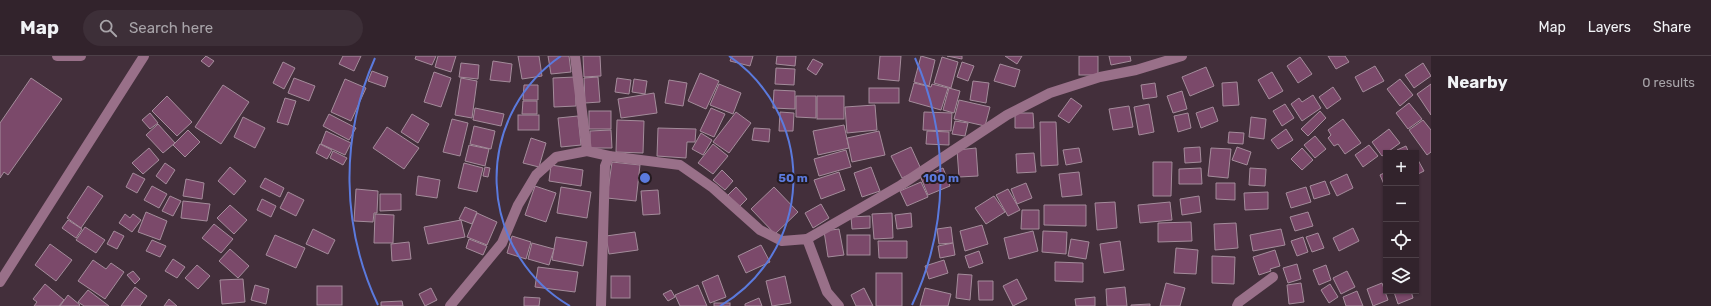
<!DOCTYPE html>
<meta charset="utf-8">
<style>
:root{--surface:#32232c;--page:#3d2f38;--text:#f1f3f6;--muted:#a8a4a9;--line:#4d4048}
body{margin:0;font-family:Rubik,sans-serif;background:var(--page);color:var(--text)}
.controls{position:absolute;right:12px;bottom:12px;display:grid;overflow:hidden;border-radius:0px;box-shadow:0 1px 3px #0004}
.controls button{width:36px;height:36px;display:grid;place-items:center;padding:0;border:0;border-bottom:1px solid var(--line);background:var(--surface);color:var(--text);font:20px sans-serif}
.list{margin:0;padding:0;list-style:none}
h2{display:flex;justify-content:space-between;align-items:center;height:52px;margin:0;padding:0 16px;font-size:17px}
h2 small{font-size:13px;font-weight:400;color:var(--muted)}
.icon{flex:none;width:22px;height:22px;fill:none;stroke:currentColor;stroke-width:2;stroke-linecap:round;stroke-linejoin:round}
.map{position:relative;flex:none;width:1431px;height:250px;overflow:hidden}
header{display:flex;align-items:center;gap:24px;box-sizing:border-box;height:56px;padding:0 20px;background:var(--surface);border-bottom:1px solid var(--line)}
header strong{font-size:19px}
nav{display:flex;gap:22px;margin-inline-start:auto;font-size:14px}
.search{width:280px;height:36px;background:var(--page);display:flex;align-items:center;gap:10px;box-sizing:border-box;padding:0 14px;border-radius:22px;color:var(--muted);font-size:15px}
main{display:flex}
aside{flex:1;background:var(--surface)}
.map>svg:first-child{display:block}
</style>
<header>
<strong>Map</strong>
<div class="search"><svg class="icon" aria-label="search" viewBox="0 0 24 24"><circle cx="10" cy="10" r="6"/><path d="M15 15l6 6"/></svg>Search here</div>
<nav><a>Map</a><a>Layers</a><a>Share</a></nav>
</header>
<main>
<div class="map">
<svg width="1431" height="250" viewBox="0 0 1431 250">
<rect width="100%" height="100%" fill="#432f3b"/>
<!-- building -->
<g fill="#7b496a" stroke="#a48c9b">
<path d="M206 0 214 5 209 11 201 5Z"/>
<path d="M343 0H361L354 15 339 8Z"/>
<path d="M416 0H436L432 9 415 3Z"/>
<path d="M438 0H456L451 16 435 11Z"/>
<path d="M518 0H539L542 20 522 23Z"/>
<path d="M548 0H569L571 16 551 18Z"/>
<path d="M583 0H600L601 20 584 21Z"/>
<path d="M732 0H753L750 10 730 5Z"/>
<path d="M777 0H796L795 10 776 8Z"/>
<path d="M880 0H901L899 25 878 23Z"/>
<path d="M921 0 935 4 929 30 914 26Z"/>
<path d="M947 0H962V3Z"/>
<path d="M1005 0H1022L1017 8Z"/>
<rect x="1079" y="0" width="19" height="19"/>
<path d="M1109 0H1130L1131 5 1111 9Z"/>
<path d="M1328 0H1345L1349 6 1336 13Z"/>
<path d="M942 1 958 6 951 32 934 27Z"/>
<path d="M1300 1 1312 18 1298 27 1287 10Z"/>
<path d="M813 3 823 8 816 19 807 13Z"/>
<path d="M493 5 512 8 510 26 490 24Z"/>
<path d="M283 6 295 12 284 33 273 27Z"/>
<path d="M962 6 974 10 968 25 957 21Z"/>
<path d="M461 7 479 9 478 23 459 21Z"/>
<path d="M1423 7 1431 20 1414 32 1405 19Z"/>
<path d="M1000 8 1020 14 1015 31 994 25Z"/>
<path d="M1375 10 1384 25 1363 36 1355 21Z"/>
<path d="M1206 11 1214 30 1190 40 1182 21Z"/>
<path d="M776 12 795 13 794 29 775 28Z"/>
<path d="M372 15 388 21 385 31 368 25Z"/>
<path d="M434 16 451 22 441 51 424 46Z"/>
<path d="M1272 16 1283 35 1269 43 1258 24Z"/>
<path d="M700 17 719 25 706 53 688 45Z"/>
<path d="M575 21 576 50 554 51 553 22Z"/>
<path d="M598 21 600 46 585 47 584 22Z"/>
<path d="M31 22 62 43 8 119 4 116 0 122V67Z"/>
<path d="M294 22 315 30 309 45 288 37Z"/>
<path d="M461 22 477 25 472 62 455 59Z"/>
<path d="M617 22 631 24 629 38 615 36Z"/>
<path d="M345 23 366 32 351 65 331 56Z"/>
<path d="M634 23 647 25 645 38 632 36Z"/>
<path d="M1400 23 1413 39 1400 50 1387 33Z"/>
<path d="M669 24 687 27 683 50 665 47Z"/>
<path d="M973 25 989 27 986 47 970 44Z"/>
<path d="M1237 26 1239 49 1223 50 1222 27Z"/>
<path d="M914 27 931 31 932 28 948 32 941 54 909 45Z"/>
<path d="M1155 27 1157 41 1143 43 1141 29Z"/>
<path d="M719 28 741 37 733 58 710 49Z"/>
<path d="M1431 28V59L1417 38Z"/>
<path d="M223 29 249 46 221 88 195 71Z"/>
<path d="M524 29H538V44H523Z"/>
<path d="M1333 31 1341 43 1327 53 1319 41Z"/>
<rect x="869" y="32" width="30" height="15"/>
<path d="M949 32 960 35 954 57 943 54Z"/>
<path d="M774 34 795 35V53L773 52Z"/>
<path d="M1182 35 1187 53 1173 57 1167 40Z"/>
<path d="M654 37 657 57 621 62 618 43Z"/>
<path d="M1313 39 1321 52 1302 65 1291 48 1299 42 1302 46Z"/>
<path d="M167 40 192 66 177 80 152 55Z"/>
<path d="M796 40H816V62L796 61Z"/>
<rect x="817" y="40" width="27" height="23"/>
<path d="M285 42 296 45 288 69 277 66Z"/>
<path d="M1071 42 1082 50 1069 67 1058 60Z"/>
<path d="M959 44 990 51 985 70 954 63Z"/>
<path d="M523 45H537V58H522Z"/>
<path d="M1409 47 1422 63 1408 73 1396 57Z"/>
<path d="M1149 48 1154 76 1139 79 1134 51Z"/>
<path d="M1285 48 1294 62 1282 70 1273 55Z"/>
<path d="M875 49 877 74 847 77 845 51Z"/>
<path d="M1129 50 1133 71 1113 74 1109 53Z"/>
<path d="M1213 51 1218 65 1201 72 1196 57Z"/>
<path d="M475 52 504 58 501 70 473 64Z"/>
<path d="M711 52 725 58 714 81 700 75Z"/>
<rect x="589" y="55" width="22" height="18"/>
<path d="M1320 55 1326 62 1308 80 1301 73Z"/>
<path d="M736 56 751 67 729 97 713 86Z"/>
<path d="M780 56 794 57 793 75H779Z"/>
<path d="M924 56 952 57 951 75 923 74Z"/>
<path d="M150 57 158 67 150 73 142 64Z"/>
<path d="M1015 57H1033L1034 72H1015Z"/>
<path d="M1188 57 1191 72 1178 76 1174 60Z"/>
<path d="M329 58 356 72 349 84 323 70Z"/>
<path d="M412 58 429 68 418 87 401 76Z"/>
<rect x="518" y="59" width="21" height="15"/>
<path d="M578 60 581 89 561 91 558 62Z"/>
<path d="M243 61 265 72 255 92 234 81Z"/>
<path d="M1251 61 1266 63 1264 83 1249 81Z"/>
<path d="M452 63 468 67 460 100 443 96Z"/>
<path d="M1343 63 1361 87 1345 98 1338 88 1334 90 1328 82 1331 79 1328 74Z"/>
<path d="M617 64 644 65 643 97 616 96Z"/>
<path d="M1423 64 1431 74V96L1427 99 1409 74Z"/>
<path d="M955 65 968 67 965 80 952 78Z"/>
<path d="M1040 66H1056L1058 109 1041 110Z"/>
<path d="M158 68 175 87 163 97 146 79Z"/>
<path d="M844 69 849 92 818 99 813 75Z"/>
<path d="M474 70 495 75 491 93 470 88Z"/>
<path d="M387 71 419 92 404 113 373 92Z"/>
<path d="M658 72 696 73 695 86H687L686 102 657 100Z"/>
<path d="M754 72 770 73 769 86 752 84Z"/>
<path d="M1286 73 1293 84 1278 93 1271 84Z"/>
<path d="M1389 73 1400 87 1382 100 1372 86Z"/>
<path d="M188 74 200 86 185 101 173 89Z"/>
<path d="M611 74 612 92H590V75Z"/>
<path d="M326 75 351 87 345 99 321 88Z"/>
<path d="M879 75 885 99 852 106 847 82Z"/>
<path d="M927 75 949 76V89L926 88Z"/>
<path d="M1229 76 1244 77 1243 88 1228 87Z"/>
<path d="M701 77 712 84 703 99 692 93Z"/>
<path d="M1315 80 1326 93 1315 102 1304 89Z"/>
<path d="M531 82 546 87 539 111 523 107Z"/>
<path d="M320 88 332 94 327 103 316 97Z"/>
<path d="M713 88 728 100 713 118 698 107Z"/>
<path d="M469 89 489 93 485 110 465 105Z"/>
<path d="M1369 89 1378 100 1363 111 1355 99Z"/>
<path d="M1406 90 1409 97H1398L1397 94Z"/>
<path d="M911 91 921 113 902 122 891 100Z"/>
<path d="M1200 91 1201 106 1185 107 1184 92Z"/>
<path d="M1237 91 1251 96 1247 109 1232 104Z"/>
<path d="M149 92 159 104 143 118 132 107Z"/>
<path d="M976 92 978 120 959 121 957 94Z"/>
<path d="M1079 92 1082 106 1066 109 1063 94Z"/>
<path d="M1211 92 1231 93 1228 122 1208 120Z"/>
<path d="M1302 92 1313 104 1302 114 1291 103Z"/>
<path d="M846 94 851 111 819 120 814 103Z"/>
<path d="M333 95 347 102 343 109 330 102Z"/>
<path d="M1034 97 1036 116 1017 117 1016 98Z"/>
<path d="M1418 104 1424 115 1416 119V105Z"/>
<path d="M612 106 640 109 636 145 607 142Z"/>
<path d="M1153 106H1172L1171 140H1153Z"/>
<path d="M165 107 175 114 166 128 156 120Z"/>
<path d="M464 107 483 112 477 136 458 132Z"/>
<path d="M551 109 583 114 581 130 549 125Z"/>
<path d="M230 111 246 125 234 139 218 125Z"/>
<path d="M485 111 490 112 488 121 483 120Z"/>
<path d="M871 111 880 135 862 141 854 117Z"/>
<path d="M943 112 950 130 928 139 921 122Z"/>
<path d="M1201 112 1202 128H1179V113Z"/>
<path d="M1250 112 1266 113 1265 130 1249 129Z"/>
<path d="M722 114 733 125 725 134 713 124Z"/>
<path d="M839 116 845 134 821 143 814 124Z"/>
<path d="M1079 116 1082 139 1062 141 1059 118Z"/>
<path d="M1386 116V133L1380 119Z"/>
<path d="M133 117 145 123 137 137 126 131Z"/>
<path d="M1347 118 1353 132 1337 140 1330 126Z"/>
<path d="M418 120 440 124 437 142 416 139Z"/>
<path d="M265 122 284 132 280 141 260 131Z"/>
<path d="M186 123 204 127 202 143 183 140Z"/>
<path d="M1325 125 1330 138 1314 143 1310 130Z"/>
<path d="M921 126 928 141 907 150 900 135Z"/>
<path d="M1026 127 1032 142 1017 148 1011 133Z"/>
<path d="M1216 127H1235V144L1216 143Z"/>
<path d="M88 130 103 140 81 172 67 162Z"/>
<path d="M152 130 167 138 159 152 144 144Z"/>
<path d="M535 130 556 137 546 166 525 159Z"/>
<path d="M561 131 591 136 587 162 557 157Z"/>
<path d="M736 131 747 143 739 151 728 139Z"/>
<path d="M774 131 798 156 775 178 751 153Z"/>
<path d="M1306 131 1311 146 1291 152 1286 137Z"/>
<path d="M356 133 378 135 377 157H374L373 166 354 165Z"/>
<path d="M1008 133 1020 154 1008 160 996 139Z"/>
<path d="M658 134 660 158 643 159 641 135Z"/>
<path d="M288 136 304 144 296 160 280 152Z"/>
<path d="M1268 136V153L1245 154 1244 137Z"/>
<path d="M380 138H401V154L380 155Z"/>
<path d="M170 140 181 145 173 160 162 155Z"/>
<path d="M994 140 1005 156 986 168 975 152Z"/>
<path d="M1199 140 1201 156 1182 159 1180 143Z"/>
<path d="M262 143 276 150 271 161 257 154Z"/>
<path d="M183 145 210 148 207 165 181 162Z"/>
<path d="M1115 146 1117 172 1097 174 1095 147Z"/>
<path d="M1170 146 1172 164 1140 167 1138 149Z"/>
<path d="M821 148 829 162 813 172 805 157Z"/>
<path d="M230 149 247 164 234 178 217 162Z"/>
<path d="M1044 149H1086V170L1044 169Z"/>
<path d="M465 151 477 156 472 168 459 163Z"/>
<path d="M1022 154H1039V173H1021Z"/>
<path d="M146 156 167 165 160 184 138 176Z"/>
<path d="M1308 156 1313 170 1295 175 1290 161Z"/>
<path d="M477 157 497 166 487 189 467 181Z"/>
<path d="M892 157 893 182 874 183 872 158Z"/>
<path d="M911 157 912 171 897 173 895 159Z"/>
<path d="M125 158 130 162 133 158 141 164 132 176 119 167Z"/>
<path d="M375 158 394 159 393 187H374Z"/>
<path d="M870 160V172L852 173 851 161Z"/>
<path d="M68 164 82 173 76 182 62 172Z"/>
<path d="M461 164 465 181 428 188 424 171Z"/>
<path d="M1191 166 1192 185 1158 186V167Z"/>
<path d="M1236 167 1238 192 1215 194 1214 168Z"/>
<path d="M214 168 233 183 221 197 202 182Z"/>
<path d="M982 169 988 188 965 195 960 175Z"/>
<path d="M85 171 105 184 96 197 76 184Z"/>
<path d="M951 171 953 187 939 188 937 173Z"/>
<path d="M1353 172 1359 185 1339 195 1333 182Z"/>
<path d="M313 173 335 184 328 198 306 188Z"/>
<path d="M839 173 844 199 828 201 824 175Z"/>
<path d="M1281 173 1285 189 1253 195 1250 179Z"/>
<path d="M114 175 124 180 117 193 107 188Z"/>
<path d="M1033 175 1038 195 1009 203 1004 182Z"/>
<path d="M1043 175 1067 176 1066 198 1042 196Z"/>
<path d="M635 176 638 194 609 198 606 180Z"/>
<path d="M1318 177 1324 192 1312 196 1306 181Z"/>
<path d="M275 179 305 192 296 212 266 199Z"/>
<rect x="847" y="179" width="23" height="20"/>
<path d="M512 180 531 186 526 203 507 197Z"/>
<path d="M556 181 587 186 583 210 552 204Z"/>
<path d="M1303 181 1308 196 1297 200 1291 185Z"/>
<path d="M469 183 487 190 483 199 466 192Z"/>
<path d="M1071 183 1089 186 1086 203 1068 200Z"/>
<path d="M152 184 166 190 160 201 146 195Z"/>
<path d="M878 185H907V202H879Z"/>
<path d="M1120 185 1124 214 1104 217 1100 188Z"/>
<path d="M409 186 411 203 392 205 391 188Z"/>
<path d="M532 187 554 193 549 209 528 203Z"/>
<path d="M953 187 955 199 940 202 938 190Z"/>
<path d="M50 188 72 204 56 225 35 209Z"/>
<path d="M761 189 770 206 746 217 738 200Z"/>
<path d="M1176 192 1198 194 1196 218 1174 217Z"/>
<path d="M230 193 249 210 238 222 219 205Z"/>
<path d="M1275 194 1280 210 1270 213 1271 215 1259 219 1253 201Z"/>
<path d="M979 195 983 207 969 212 965 200Z"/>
<path d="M1212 200 1235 201 1234 228 1212 227Z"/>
<path d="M173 203 185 211 177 222 165 215Z"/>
<path d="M93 204 106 213 111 207 124 216 105 243 78 225Z"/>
<path d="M944 204 948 217 929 223 925 210Z"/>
<path d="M1055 206 1083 207V226L1055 225Z"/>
<path d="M1297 208 1301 223 1288 227 1283 212Z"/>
<path d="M197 209 210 220 198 233 185 222Z"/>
<path d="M1326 209 1331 224 1319 229 1313 214Z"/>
<path d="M538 211 578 216 575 236 535 231Z"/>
<path d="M133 215 140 223 135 228 127 219Z"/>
<path d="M1347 215 1355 231 1341 238 1333 222Z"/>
<rect x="876" y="217" width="26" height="33"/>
<path d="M958 218 972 219 970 244 956 242Z"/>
<path d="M718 219 726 241 710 247 702 226Z"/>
<rect x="611" y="220" width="19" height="22"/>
<path d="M785 220 791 247 772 250 766 225Z"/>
<path d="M243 223 245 246 222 248 220 224Z"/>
<path d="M1017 223 1027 243 1013 250 1003 230Z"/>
<path d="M978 225H993V244H979Z"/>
<path d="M1166 227 1185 232 1180 250H1160Z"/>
<path d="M1301 227 1304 246 1289 248 1287 229Z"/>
<path d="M1382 227 1388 244 1373 250 1367 233Z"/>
<path d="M45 228 64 244 59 250H34L37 246 33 243Z"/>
<path d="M1330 228 1338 241 1329 247 1321 234Z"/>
<path d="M255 229 269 233 266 248 251 244Z"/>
<path d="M698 229 707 250H680L675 239Z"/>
<rect x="317" y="230" width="25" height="19"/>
<path d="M135 231 147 240 140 250H121Z"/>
<path d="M1125 231 1127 250H1107L1106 233Z"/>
<path d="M431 232 437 244 425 250 419 238Z"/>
<path d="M864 232 873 250H856L851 239Z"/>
<path d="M925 232 951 238 948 250H920Z"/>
<path d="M88 234 109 250H84L78 246Z"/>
<path d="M671 234 675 241 668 245 663 238Z"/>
<path d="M1357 235 1363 250H1346L1343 241Z"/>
<path d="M1398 235H1411L1413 242 1398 248 1394 236Z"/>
<path d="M68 239 80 249 79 250H60Z"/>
<path d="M524 241 540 242 539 250H524Z"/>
<path d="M1095 241V250H1076L1075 243Z"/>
<path d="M759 242 762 250H745V248Z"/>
<path d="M169 243 177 250H164Z"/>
<path d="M402 245 403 250H381V246Z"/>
<rect x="714" y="247" width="16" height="3"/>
<path d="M1150 248V250H1131V249Z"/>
</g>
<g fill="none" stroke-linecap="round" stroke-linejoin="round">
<!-- minor -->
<g stroke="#997089" stroke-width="10">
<path d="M57 0H81"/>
<path d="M575 0 587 95"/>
<path d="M807 183 901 129 1007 59 1050 37 1100 21 1136 14 1182 0"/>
<path d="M0 226 144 0"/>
<path d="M450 250 502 187 518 149 536 119 556 101 587 95 609 100 680 109 713 132 760 174 782 185 807 183 827 236 839 250"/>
<path d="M601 250 605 110 609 100"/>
<path d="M1237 250 1239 246 1273 221"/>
</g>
</g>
<!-- distance rings -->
<g fill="none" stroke="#5b7add" stroke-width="2">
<path d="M570 250A148 148 0 0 1 561 0M729 0A148 148 0 0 1 720 250"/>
<path d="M378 249A296 296 0 0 1 375 2M915 2A296 296 0 0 1 912 249"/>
</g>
<circle cx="645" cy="122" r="6" fill="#5b7add" stroke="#241a20" stroke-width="2"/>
<g font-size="12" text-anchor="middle" font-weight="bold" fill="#5b7add" stroke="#241a20" stroke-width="4" stroke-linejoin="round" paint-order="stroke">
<text x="793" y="126">50 m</text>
<text x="941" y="126">100 m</text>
</g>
</svg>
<div class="controls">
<button>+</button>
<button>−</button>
<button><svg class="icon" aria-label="locate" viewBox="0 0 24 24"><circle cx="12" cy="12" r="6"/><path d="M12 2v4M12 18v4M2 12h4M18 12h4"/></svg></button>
<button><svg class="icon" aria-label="layers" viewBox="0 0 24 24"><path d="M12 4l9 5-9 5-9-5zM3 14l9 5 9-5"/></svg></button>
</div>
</div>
<aside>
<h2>Nearby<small>0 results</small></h2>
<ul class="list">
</ul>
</aside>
</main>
